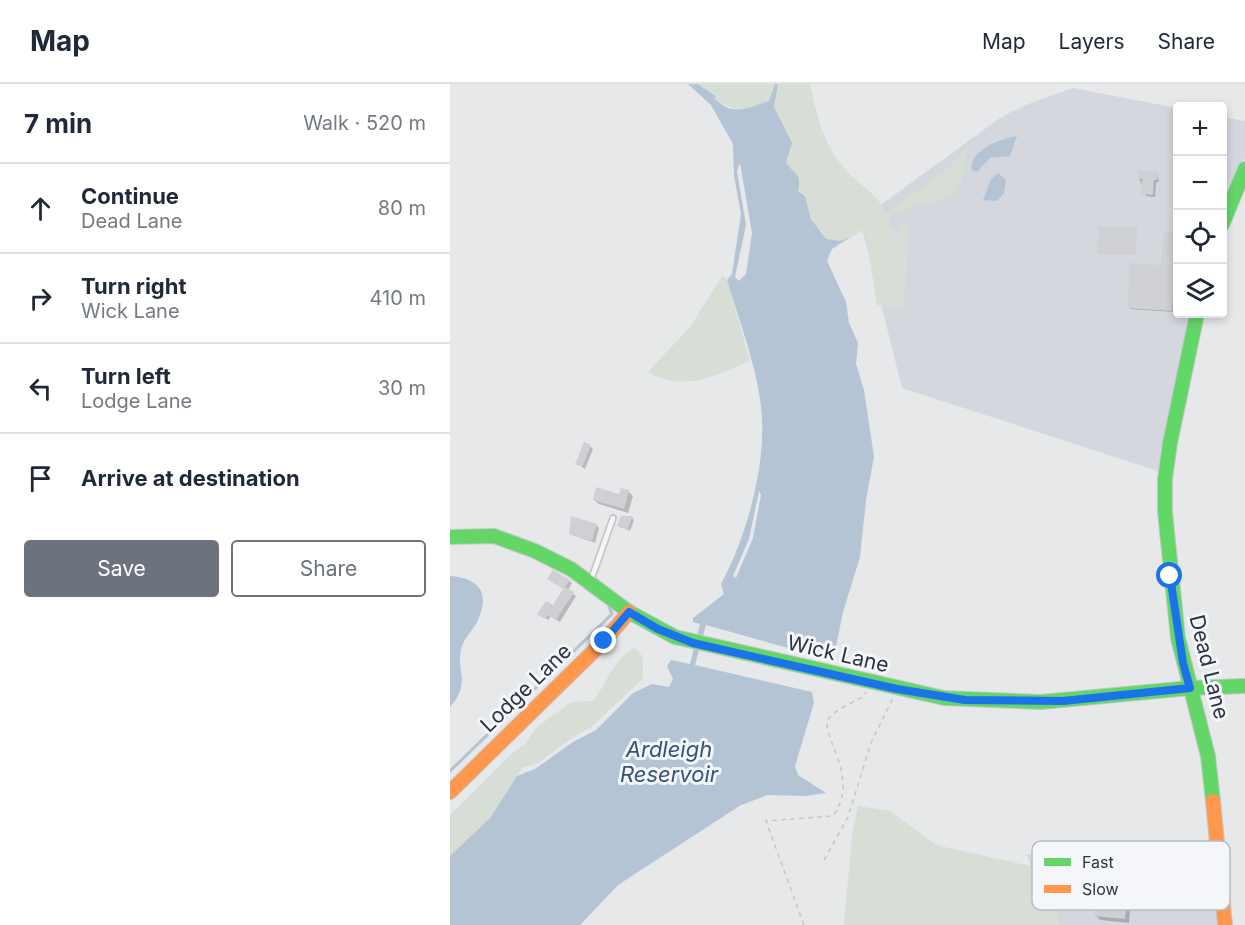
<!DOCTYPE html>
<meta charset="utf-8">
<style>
:root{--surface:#fff;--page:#f2f2f3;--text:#1f2937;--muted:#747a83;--line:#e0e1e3;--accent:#6c737f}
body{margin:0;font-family:Inter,sans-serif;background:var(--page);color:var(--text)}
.controls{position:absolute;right:18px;top:18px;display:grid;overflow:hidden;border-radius:6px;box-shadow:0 3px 9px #0003}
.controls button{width:54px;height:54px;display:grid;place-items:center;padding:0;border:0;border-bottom:2px solid var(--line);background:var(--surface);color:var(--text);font:30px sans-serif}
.stop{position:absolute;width:18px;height:18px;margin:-14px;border:4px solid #1a73e8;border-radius:50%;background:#fff}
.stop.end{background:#1a73e8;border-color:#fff;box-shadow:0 2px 6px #0008}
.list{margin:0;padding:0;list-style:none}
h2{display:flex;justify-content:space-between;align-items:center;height:78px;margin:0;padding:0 24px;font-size:26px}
h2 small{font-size:20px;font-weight:400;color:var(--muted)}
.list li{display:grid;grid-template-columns:39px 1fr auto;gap:18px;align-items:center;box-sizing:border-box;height:90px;padding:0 24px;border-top:2px solid var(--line)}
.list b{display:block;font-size:22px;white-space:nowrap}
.list p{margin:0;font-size:20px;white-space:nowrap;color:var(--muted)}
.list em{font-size:20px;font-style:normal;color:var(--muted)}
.actions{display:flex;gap:12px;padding:18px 24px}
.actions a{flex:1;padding:14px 0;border:2px solid var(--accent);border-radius:6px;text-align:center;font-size:21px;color:var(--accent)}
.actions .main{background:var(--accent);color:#fff}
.icon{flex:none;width:33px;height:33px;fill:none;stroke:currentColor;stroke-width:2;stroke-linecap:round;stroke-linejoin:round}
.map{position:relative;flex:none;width:795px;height:841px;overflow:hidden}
header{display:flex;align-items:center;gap:36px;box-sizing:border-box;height:84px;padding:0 30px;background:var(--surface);border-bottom:2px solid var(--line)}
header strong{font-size:28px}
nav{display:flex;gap:33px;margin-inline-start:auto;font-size:21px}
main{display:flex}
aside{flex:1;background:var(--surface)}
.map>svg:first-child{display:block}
</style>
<header>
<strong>Map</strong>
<nav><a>Map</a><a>Layers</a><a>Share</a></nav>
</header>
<main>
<aside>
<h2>7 min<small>Walk · 520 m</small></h2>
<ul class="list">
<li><svg class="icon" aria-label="ahead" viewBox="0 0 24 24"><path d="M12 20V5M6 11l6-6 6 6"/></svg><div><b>Continue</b><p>Dead Lane</p></div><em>80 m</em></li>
<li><svg class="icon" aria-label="right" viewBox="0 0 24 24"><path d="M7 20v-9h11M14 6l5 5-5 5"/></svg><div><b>Turn right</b><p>Wick Lane</p></div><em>410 m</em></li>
<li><svg class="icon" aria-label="left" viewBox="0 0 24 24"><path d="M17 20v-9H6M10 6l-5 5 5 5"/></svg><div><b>Turn left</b><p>Lodge Lane</p></div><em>30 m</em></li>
<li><svg class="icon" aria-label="arrive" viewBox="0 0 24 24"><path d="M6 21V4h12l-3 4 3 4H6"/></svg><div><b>Arrive at destination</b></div></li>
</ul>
<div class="actions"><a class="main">Save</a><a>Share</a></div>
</aside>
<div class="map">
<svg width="795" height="841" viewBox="0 0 795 841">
<rect width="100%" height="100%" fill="#e6e8ea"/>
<!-- built -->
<g fill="#d4d7dd">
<path d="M623 4 727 24 728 230H742L711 388 452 304 410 136 550 34 573 22Z"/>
<path d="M773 33 795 37V73L773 128Z"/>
<path d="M577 770 682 800 769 813 772 841H599Z"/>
</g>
<!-- green -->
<g fill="#d6ded6">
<path d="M245 0H325L320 16C313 18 308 22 302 24 282 30 260 13 245 0Z"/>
<path d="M328 0H360C367 32 373 60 395 85 408 101 428 109 436 129L495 87 515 66C518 134 478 107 440 134L439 142 445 149 449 148 453 140H459L454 224 427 221 415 144C409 148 402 154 394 157 368 166 359 128 355 111L348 107 336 78 338 68 324 23Z"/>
<path d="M273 191 277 196 300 277C263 292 236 309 198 288L240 243Z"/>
<path d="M185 564 193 573V595L140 644 122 654 88 679 72 684 40 734 0 773V731L60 671 75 660 87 643 121 618 143 617C157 600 163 574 185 564Z"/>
<path d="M408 722 440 727 486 761 599 786 609 841H394L402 751Z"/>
</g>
<!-- water -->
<g fill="#b4c4d5" fill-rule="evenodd">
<path d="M238 0C255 0 268 23 282 25 297 27 306 20 319 17L325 0H328L324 23 342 59 336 78C345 93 352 87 348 107L355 112 361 135 376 155 390 157 399 154 382 165 377 177 396 218 399 239 408 259 406 280 414 306 424 373 416 416 410 473 393 528 386 563 377 575 256 541 245 581 362 608 364 619 345 682 348 691 376 709 355 712 318 711 291 721 168 801 130 841H0V772L40 734 67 692 85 685 123 658 146 646 183 609 202 600 219 603 223 595 217 582 221 576 240 580 250 540 243 538V534L274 510 271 500C296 454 315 386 312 333 309 287 290 240 277 196L282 190 291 130 284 92 283 60 261 21ZM290 79 302 149 296 190 289 197 285 193 296 141 287 87ZM309 407 311 411 303 454 286 494 283 492 299 455Z"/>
<path d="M567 52 560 72 540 74 527 88 522 86C517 67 552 54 567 52Z"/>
<path d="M548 89 556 96 554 109 547 117 533 116 541 95Z"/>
<path d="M0 492C30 494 41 510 27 538 23 546 15 553 12 562 4 586 23 597 0 623Z"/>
</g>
<!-- shadow -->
<g fill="#0003">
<path d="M707 89 709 98H706L705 113 696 112 689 94Z"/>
<path d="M728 149 724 228 681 225 679 223 712 183Z"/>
<path d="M140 362 143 365 135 385 127 380Z"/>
<path d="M179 408 183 412 178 429 149 420 144 416 170 412Z"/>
<path d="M182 434 184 436 180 447 169 441Z"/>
<path d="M146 441 149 444 145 459 120 450Z"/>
<path d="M102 497H119L122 499 118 506 126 512 110 538 101 532 98 536 92 532 103 523 114 505Z"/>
<path d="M663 811 667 819 676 820 680 825 679 839 650 836 646 832 651 818Z"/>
</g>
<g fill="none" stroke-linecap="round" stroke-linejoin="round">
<!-- stream -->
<g stroke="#b4c4d5" stroke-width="3">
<path d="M245 0 264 13"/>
<path d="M0 687 162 530 159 523"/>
</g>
</g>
<!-- building -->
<g fill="#ced0d3">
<path d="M688 86 708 87 707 96H704L703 111 691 110 692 95H688Z"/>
<path d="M649 142 687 143 686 171H647Z"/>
<path d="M714 147 728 148 722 227 677 224 680 179 711 181Z"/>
<path d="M134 358 141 361 132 383 125 380Z"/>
<path d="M146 403 169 410 171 404 179 406 174 425 143 416Z"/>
<path d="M121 432 147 440 142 457 119 450Z"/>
<path d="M171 432H183L177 446 167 442Z"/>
<path d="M103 486 120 496 115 503 124 508 106 536 98 531 95 535 87 530 96 517 103 521 113 505 97 495Z"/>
<path d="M650 809 663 810V817L677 818 675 835 644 832 646 816 650 817Z"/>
</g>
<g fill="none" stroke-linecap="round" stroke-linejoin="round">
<defs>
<path id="lane" d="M141 496 163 434"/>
<g id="fast">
<path d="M772 141 795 85"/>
<path d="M747 230 720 359 715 395V428L728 554 758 672 763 717"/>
<path d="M0 453 44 452 85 467 121 485 179 528 225 553 494 614 591 618 740 604 795 602"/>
</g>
<g id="slow">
<path d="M0 708 154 557 179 528"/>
<path d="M763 717 775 841"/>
</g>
</defs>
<!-- lane casing -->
<use href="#lane" stroke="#c4c6c8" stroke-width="8"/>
<!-- fast casing -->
<use href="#fast" stroke="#c4c6c8" stroke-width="16"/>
<!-- slow casing -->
<use href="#slow" stroke="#c4c6c8" stroke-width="16"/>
<!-- path -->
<g stroke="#c5c6ca" stroke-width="1.5" stroke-dasharray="4.5 4.5" stroke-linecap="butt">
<path d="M408 583 412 565"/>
<path d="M374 776 398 733 421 659 443 614"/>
<path d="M354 841 316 737 383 732C412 692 368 651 379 634 386 625 404 618 414 612L416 608"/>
</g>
<!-- lane -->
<use href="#lane" stroke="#f5f6f7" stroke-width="4.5"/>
<!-- fast -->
<use href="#fast" stroke="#63d668" stroke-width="14"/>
<!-- slow -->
<use href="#slow" stroke="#ff974d" stroke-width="14"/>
</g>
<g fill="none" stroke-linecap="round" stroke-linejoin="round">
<!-- route -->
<path stroke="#1a73e8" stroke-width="8" d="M154 557 179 528 208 545 243 559 447 605 515 616 613 617 740 604 733 579 720 492"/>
</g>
<g text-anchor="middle" stroke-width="6" stroke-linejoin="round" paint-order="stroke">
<!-- street labels -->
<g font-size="21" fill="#2b3445" stroke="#f4f6f9">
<text transform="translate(388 570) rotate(13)" y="7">Wick Lane</text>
<text transform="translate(759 583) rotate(76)" y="7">Dead Lane</text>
<text transform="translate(76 604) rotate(-44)" y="7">Lodge Lane</text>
</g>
<!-- water labels -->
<g font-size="22" font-style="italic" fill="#34527a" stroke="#f4f6f9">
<text x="219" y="673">Ardleigh<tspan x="219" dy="25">Reservoir</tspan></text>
</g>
</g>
<!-- legend -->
<rect x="582" y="757" width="198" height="69" rx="9" fill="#f4f6f9" stroke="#b8bcc3" stroke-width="1.5"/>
<rect x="594" y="774" width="27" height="8" fill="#63d668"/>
<rect x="594" y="801" width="27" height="8" fill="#ff974d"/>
<g font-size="16" fill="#2b3445">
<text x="632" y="784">Fast</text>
<text x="632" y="811">Slow</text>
</g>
</svg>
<div class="controls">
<button>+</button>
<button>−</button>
<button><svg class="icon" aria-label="locate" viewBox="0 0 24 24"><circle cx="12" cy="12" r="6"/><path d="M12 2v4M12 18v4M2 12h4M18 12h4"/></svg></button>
<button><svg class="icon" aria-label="layers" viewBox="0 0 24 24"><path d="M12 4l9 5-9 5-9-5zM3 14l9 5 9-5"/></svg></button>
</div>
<div class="stop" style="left:720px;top:492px"></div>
<div class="stop end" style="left:154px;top:557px"></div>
</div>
</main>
